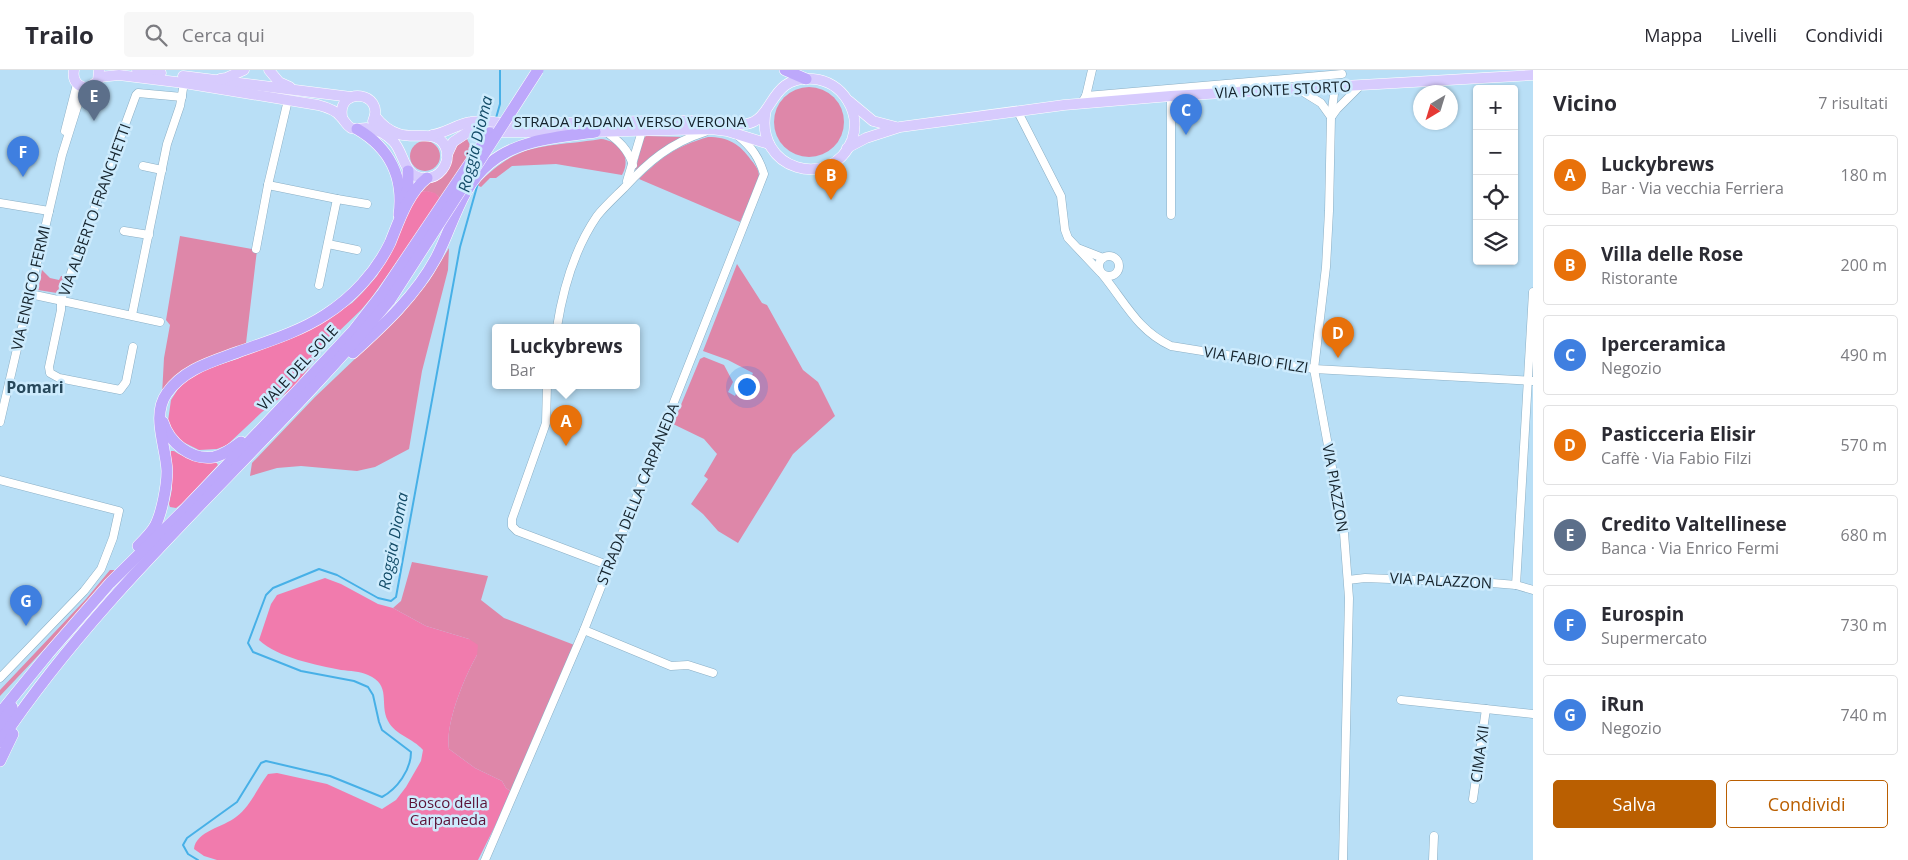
<!DOCTYPE html>
<html lang="it">
<meta charset="utf-8">
<style>
:root{--surface:#fff;--page:#f7f7f7;--text:#2b2b33;--muted:#7c7c81;--line:#e1e1e2;--accent:#ba5f01}
body{margin:0;font-family:"Open Sans",sans-serif;background:var(--page);color:var(--text)}
.controls{position:absolute;right:15px;top:15px;display:grid;overflow:hidden;border-radius:5px;box-shadow:0 1px 4px #0004}
.controls button{width:45px;height:45px;display:grid;place-items:center;padding:0;border:0;border-bottom:1px solid var(--line);background:var(--surface);color:var(--text);font:25px sans-serif}
.compass{position:absolute;left:1413px;top:15px;width:45px;height:45px;border-radius:50%;background:var(--surface);box-shadow:0 1px 4px #0004;rotate:218deg}
.you{position:absolute;left:746px;top:316px;width:18px;height:18px;margin:-12px;border:4px solid #fff;border-radius:50%;background:#1a73e8;box-shadow:0 0 0 8px #1a73e833}
.badge{display:grid;place-items:center;width:32px;height:32px;border-radius:50%;background:var(--accent);color:#fff;font-size:16px;font-weight:700}
.pin{position:absolute;translate:-50% -41px;filter:drop-shadow(0 1px 2px #0008)}
.pin::after{content:'';position:absolute;top:26px;width:18px;height:15px;background:inherit;clip-path:polygon(0 0,100% 0,50% 100%)}
.popup{position:absolute;left:492px;top:254px;width:148px;height:65px;box-sizing:border-box;display:grid;place-content:center;border-radius:5px;background:var(--surface);filter:drop-shadow(0 1px 4px #0005);font-size:16px;white-space:nowrap;color:var(--muted)}
.popup b{font-size:19px;color:var(--text)}
.popup::after{content:'';position:absolute;left:50%;top:100%;margin-left:-10px;border:10px solid transparent;border-top-color:var(--surface)}
.list{margin:0;padding:0;list-style:none}
h2{display:flex;justify-content:space-between;align-items:center;height:65px;margin:0;padding:0 20px;font-size:21px}
h2 small{font-size:16px;font-weight:400;color:var(--muted)}
.list li{display:grid;grid-template-columns:32px 1fr auto;gap:15px;align-items:center;box-sizing:border-box;height:80px;margin:0 10px 10px;padding:0 10px;border:1px solid var(--line);border-radius:5px}
.list b{display:block;font-size:19px;white-space:nowrap}
.list p{margin:0;font-size:16px;white-space:nowrap;color:var(--muted)}
.list em{font-size:16px;font-style:normal;color:var(--muted)}
.actions{display:flex;gap:10px;padding:15px 20px}
.actions a{flex:1;padding:11px 0;border:1px solid var(--accent);border-radius:5px;text-align:center;font-size:18px;color:var(--accent)}
.actions .main{background:var(--accent);color:#fff}
.icon{flex:none;width:28px;height:28px;fill:none;stroke:currentColor;stroke-width:2;stroke-linecap:round;stroke-linejoin:round}
.map{position:relative;flex:none;width:1533px;height:790px;overflow:hidden}
header{display:flex;align-items:center;gap:30px;box-sizing:border-box;height:70px;padding:0 25px;background:var(--surface);border-bottom:1px solid var(--line)}
header strong{font-size:24px}
nav{display:flex;gap:28px;margin-inline-start:auto;font-size:18px}
.search{width:350px;height:45px;background:var(--page);display:flex;align-items:center;gap:12px;box-sizing:border-box;padding:0 18px;border-radius:5px;color:var(--muted);font-size:19px}
main{display:flex}
aside{flex:1;background:var(--surface)}
.map>svg:first-child{display:block}
</style>
<header>
<strong>Trailo</strong>
<div class="search"><svg class="icon" aria-label="search" viewBox="0 0 24 24"><circle cx="10" cy="10" r="6"/><path d="M15 15l6 6"/></svg>Cerca qui</div>
<nav><a>Mappa</a><a>Livelli</a><a>Condividi</a></nav>
</header>
<main>
<div class="map">
<svg width="1533" height="790" viewBox="0 0 1533 790">
<rect width="100%" height="100%" fill="#b9dff6"/>
<!-- green -->
<g fill="#de87a9">
<circle cx="809" cy="52" r="35"/>
<path d="M646 66 682 67 656 83 635 102 643 69Z"/>
<path d="M466 67 473 81 441 129C433 121 428 121 417 122L428 112H435L443 106 449 99 451 82Z"/>
<path d="M708 67C728 67 740 74 751 90 757 97 761 103 758 112L740 152 639 109C663 86 675 77 708 67Z"/>
<path d="M601 69C620 71 632 87 622 105L556 94 512 96 496 108H490L481 117 477 115C519 70 546 78 601 69Z"/>
<circle cx="425" cy="86" r="15"/>
<path d="M180 166 257 180 246 273 162 325 164 288 170 255 166 250Z"/>
<path d="M449 178 448 200 422 301 409 379 375 397 357 401 301 396 277 398 250 406 252 393 315 327 401 245 429 211Z"/>
<path d="M737 194 762 233 767 235 803 300 818 312 835 346 793 384 738 473 718 461 703 444 691 434 708 409 704 406 717 384 704 369 673 354 700 289 704 287 724 295 733 312 728 322 735 326 738 319 741 320 745 310 749 312 753 303 728 290 703 281Z"/>
<path d="M42 200 50 208 59 210 61 206H64L57 223 38 220Z"/>
<path d="M412 492 488 506 481 530 504 548 577 576 512 722 506 718 502 711 475 698 449 679C445 654 464 608 477 585L469 569 426 556 393 538 401 531Z"/>
<path d="M110 500H115L100 520 0 626V620L86 529Z"/>
</g>
<!-- forest -->
<g fill="#f17bad">
<path d="M427 121 435 123 441 129 372 227 361 240 332 268 294 317 262 342 227 375 217 379 199 380 181 371 173 362 168 351 171 330 178 319 186 311 201 301 237 289 325 250 352 233 363 222 377 206 393 178 417 122Z"/>
<path d="M171 381H174C188 390 198 392 215 391L218 395 183 433 176 438 170 437 169 434 172 419 169 386Z"/>
<path d="M325 508 341 514 378 534 393 538 426 556 469 569 478 575 477 585C464 608 445 654 449 679L475 698 502 711 506 718 512 722 478 790H217L204 786 194 779C196 761 224 757 236 747 251 736 257 718 268 704L277 703 327 714 382 739 396 730 406 717 421 691 423 680C413 668 395 665 388 651 379 634 392 615 368 605 360 601 350 601 341 600 317 595 278 588 259 570L271 534 277 525Z"/>
</g>
<g fill="none" stroke-linecap="round" stroke-linejoin="round">
<!-- stream -->
<g stroke="#47b0e7" stroke-width="2">
<path d="M496 48 500 34V0"/>
<path d="M198 790 188 784 183 775 187 768 237 732 261 693 266 691 330 706 382 727C397 719 411 700 411 682L382 660 379 652 373 625 368 617 354 611 301 601 253 582 248 573 266 525 273 518 319 499 337 505 378 528 391 531 396 527 460 177 478 113"/>
</g>
<defs>
<g id="minor">
<path d="M1332 18 1334 24 1331 47 1329 141 1326 197 1314 299 1344 463 1349 528 1343 790"/>
<path d="M1300 20 1321 33 1331 47"/>
<path d="M1086 26 1342 4"/>
<path d="M1171 26V145"/>
<path d="M1084 29 1086 26 1092 0"/>
<path d="M1018 42 1061 126 1065 160 1068 168 1100 202"/>
<path d="M1332 46 1337 39 1360 16"/>
<path d="M65 61 77 14"/>
<path d="M605 61C619 71 628 79 633 95"/>
<path d="M143 96 162 100"/>
<path d="M627 111 642 61 645 58"/>
<path d="M268 115 337 129 319 215"/>
<path d="M337 129 367 134"/>
<path d="M0 133 49 141"/>
<path d="M124 161 149 165"/>
<path d="M328 174 357 180"/>
<path d="M256 179 268 115 288 30"/>
<path d="M1080 179 1103 188"/>
<circle cx="1109" cy="196" r="10"/>
<path d="M1102 204C1125 232 1137 260 1171 276L1314 299 1533 311"/>
<path d="M30 224 160 252"/>
<path d="M132 245 167 74 180 36 184 13"/>
<path d="M557 257C563 219 575 178 597 146 605 136 615 127 624 118 648 92 670 73 705 62"/>
<path d="M133 277 126 312 120 320 59 308 50 303 49 297 61 240V230L136 25 138 23 182 27"/>
<path d="M547 315 546 353 512 449V456L517 461 610 496"/>
<path d="M0 352 62 85 78 34 88 18"/>
<path d="M0 410 119 441 113 468 101 499 84 521 0 608"/>
<path d="M1348 510 1365 508 1492 513 1516 515 1533 520"/>
<path d="M1516 515 1533 222"/>
<path d="M584 560 671 596 688 595 713 603"/>
<path d="M1401 630 1533 644"/>
<path d="M1473 729 1486 639"/>
<path d="M485 790 584 560 764 104C759 88 752 77 738 66"/>
<path d="M1433 790 1434 766"/>
</g>
<g id="major">
<path d="M74 0C72 11 78 17 88 18L98 11 99 0"/>
<path d="M137 0 161 3"/>
<path d="M269 0 279 12 290 17"/>
<path d="M183 6 351 27"/>
<path d="M99 7 119 5 184 13 318 35C326 37 336 40 341 47 345 51 346 55 351 58 357 60 361 58 366 58 376 59 386 64 393 71 405 83 403 109 426 108 432 108 438 105 442 100 446 95 448 89 447 82 442 57 416 70 399 64 389 61 381 54 375 46"/>
<path d="M220 9 226 8 244 0"/>
<path d="M849 31 873 51 896 57"/>
<path d="M342 47C337 15 386 22 373 51"/>
<path d="M587 62 711 59 727 61 769 74"/>
<path d="M432 65C446 63 457 54 471 52 482 50 494 52 505 53 518 53 532 53 546 53 598 53 649 50 701 51 716 51 731 55 746 54 775 50 768 5 813 9 842 11 862 42 852 70 832 122 753 100 766 40"/>
<path d="M847 78 866 68 900 57 1064 35 1171 26 1533 5"/>
<path d="M447 85 453 72 468 62H570"/>
</g>
<g id="highway">
<path d="M785 0 806 9"/>
<path d="M357 59C390 78 404 108 399 145"/>
<path d="M404 129 408 118V101"/>
<path d="M353 283C384 255 416 225 436 188 453 156 460 117 490 93 519 69 560 67 595 62"/>
<path d="M163 352C169 372 191 391 214 387 224 385 233 378 241 372"/>
<path d="M138 476C144 470 151 463 155 456 162 443 167 415 167 401 166 376 151 345 167 323 184 299 211 292 238 282 266 272 299 262 325 245 352 228 376 202 390 173 399 151 408 123 427 108"/>
<path d="M0 643 48 584 110 513 181 443 267 353 354 260 382 224"/>
<path d="M0 657 12 637"/>
<path d="M0 672C110 507 265 382 390 230"/>
<path d="M0 691 13 664"/>
</g>
</defs>
<!-- minor casing -->
<use href="#minor" stroke="#8bafc5" stroke-width="9"/>
<!-- major casing -->
<use href="#major" stroke="#fff" stroke-width="11"/>
<!-- highway casing -->
<use href="#highway" stroke="#fff" stroke-width="12"/>
<!-- minor -->
<use href="#minor" stroke="#fff" stroke-width="8"/>
<!-- major -->
<use href="#major" stroke="#d7cbfd" stroke-width="10"/>
<!-- highway -->
<use href="#highway" stroke="#bda8fb" stroke-width="11"/>
<defs>
<g id="highway-bridge">
<path d="M382 224 490 63"/>
<path d="M390 230 538 0"/>
</g>
</defs>
<!-- highway-bridge casing -->
<use href="#highway-bridge" stroke="#fff" stroke-width="12" stroke-linecap="butt"/>
<!-- highway-bridge -->
<use href="#highway-bridge" stroke="#bda8fb" stroke-width="11"/>
</g>
<g text-anchor="middle" stroke-width="5" stroke-linejoin="round" paint-order="stroke">
<!-- street labels -->
<g font-size="15" fill="#15232c" stroke="#cdebfd">
<text transform="translate(1283 20) rotate(-3)" y="5">VIA PONTE STORTO</text>
<text x="630" y="57">STRADA PADANA VERSO VERONA</text>
<text transform="translate(95 140) rotate(-70)" y="5">VIA ALBERTO FRANCHETTI</text>
<text transform="translate(31 218) rotate(-77)" y="5">VIA ENRICO FERMI</text>
<text transform="translate(1256 290) rotate(9)" y="5">VIA FABIO FILZI</text>
<text transform="translate(298 298) rotate(-47)" y="5">VIALE DEL SOLE</text>
<text transform="translate(1335 418) rotate(80)" y="5">VIA PIAZZON</text>
<text transform="translate(638 424) rotate(-68)" y="5">STRADA DELLA CARPANEDA</text>
<text transform="translate(1441 511) rotate(3)" y="5">VIA PALAZZON</text>
<text transform="translate(1480 684) rotate(-82)" y="5">CIMA XII</text>
</g>
<!-- park labels -->
<g font-size="15" fill="#5c1237" stroke="#cdebfd">
<text x="448" y="738">Bosco della<tspan x="448" dy="17">Carpaneda</tspan></text>
</g>
<!-- water labels -->
<g font-size="16" font-style="italic" fill="#124b67" stroke="#cdebfd">
<text transform="translate(475 74) rotate(-76)" y="6">Roggia Dioma</text>
<text transform="translate(393 471) rotate(-79)" y="6">Roggia Dioma</text>
</g>
<!-- neighbourhood labels -->
<g font-size="16" font-weight="bold" fill="#27485b" stroke="#cdebfd">
<text x="35" y="323">Pomari</text>
</g>
</g>
</svg>
<div class="controls">
<button>+</button>
<button>−</button>
<button><svg class="icon" aria-label="locate" viewBox="0 0 24 24"><circle cx="12" cy="12" r="6"/><path d="M12 2v4M12 18v4M2 12h4M18 12h4"/></svg></button>
<button><svg class="icon" aria-label="layers" viewBox="0 0 24 24"><path d="M12 4l9 5-9 5-9-5zM3 14l9 5 9-5"/></svg></button>
</div>
<svg class="compass" viewBox="-18 -18 36 36"><path d="M0-13l5 13h-10z" fill="#e53935"/><path d="M0 13l5-13h-10z" fill="#7c7c81"/></svg>
<div class="you"></div>
<div class="pin badge" style="left:566px;top:376px;background:#e8710a">A</div>
<div class="popup"><b>Luckybrews</b>Bar</div>
<div class="pin badge" style="left:831px;top:130px;background:#e8710a">B</div>
<div class="pin badge" style="left:1186px;top:65px;background:#3f7fe0">C</div>
<div class="pin badge" style="left:1338px;top:288px;background:#e8710a">D</div>
<div class="pin badge" style="left:94px;top:51px;background:#5c6f8a">E</div>
<div class="pin badge" style="left:23px;top:107px;background:#3f7fe0">F</div>
<div class="pin badge" style="left:26px;top:556px;background:#3f7fe0">G</div>
</div>
<aside>
<h2>Vicino<small>7 risultati</small></h2>
<ul class="list">
<li><span class="badge" style="background:#e8710a">A</span><div><b>Luckybrews</b><p>Bar · Via vecchia Ferriera</p></div><em>180 m</em></li>
<li><span class="badge" style="background:#e8710a">B</span><div><b>Villa delle Rose</b><p>Ristorante</p></div><em>200 m</em></li>
<li><span class="badge" style="background:#3f7fe0">C</span><div><b>Iperceramica</b><p>Negozio</p></div><em>490 m</em></li>
<li><span class="badge" style="background:#e8710a">D</span><div><b>Pasticceria Elisir</b><p>Caffè · Via Fabio Filzi</p></div><em>570 m</em></li>
<li><span class="badge" style="background:#5c6f8a">E</span><div><b>Credito Valtellinese</b><p>Banca · Via Enrico Fermi</p></div><em>680 m</em></li>
<li><span class="badge" style="background:#3f7fe0">F</span><div><b>Eurospin</b><p>Supermercato</p></div><em>730 m</em></li>
<li><span class="badge" style="background:#3f7fe0">G</span><div><b>iRun</b><p>Negozio</p></div><em>740 m</em></li>
</ul>
<div class="actions"><a class="main">Salva</a><a>Condividi</a></div>
</aside>
</main>
